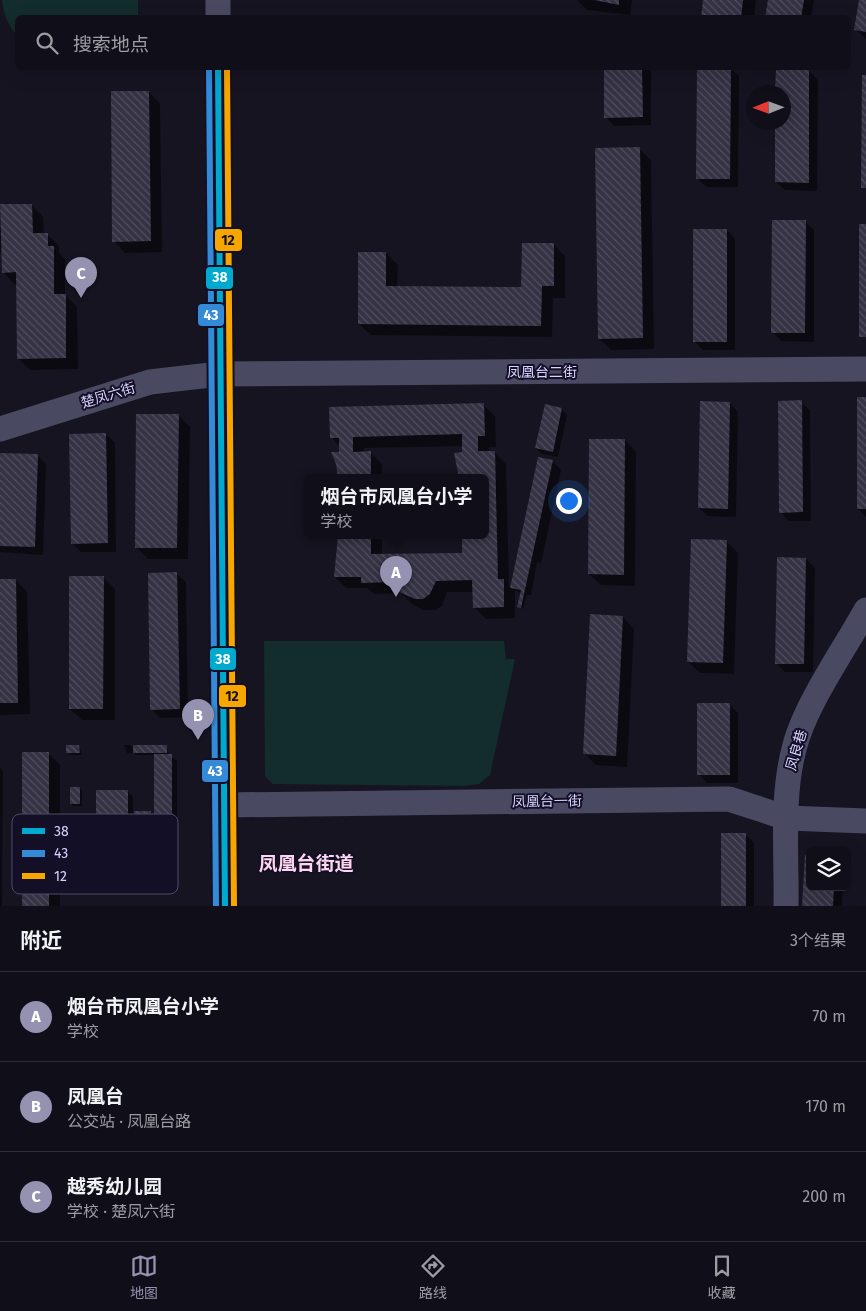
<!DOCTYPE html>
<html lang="zh">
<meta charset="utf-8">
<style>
:root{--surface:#100f19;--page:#1e1d26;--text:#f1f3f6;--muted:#9c9ca2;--line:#302f38;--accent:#9591b1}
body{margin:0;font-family:"Fira Sans","Noto Sans SC",sans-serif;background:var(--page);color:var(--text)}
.controls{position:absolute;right:15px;bottom:15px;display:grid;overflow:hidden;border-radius:8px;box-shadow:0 5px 20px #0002}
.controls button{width:45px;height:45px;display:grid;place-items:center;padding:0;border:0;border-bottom:1px solid var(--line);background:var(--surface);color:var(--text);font:25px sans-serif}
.compass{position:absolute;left:746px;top:85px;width:45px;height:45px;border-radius:50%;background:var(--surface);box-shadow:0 5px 20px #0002;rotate:269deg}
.you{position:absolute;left:568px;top:500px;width:18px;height:18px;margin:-12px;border:4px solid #fff;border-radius:50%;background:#1a73e8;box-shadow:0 0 0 8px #1a73e833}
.badge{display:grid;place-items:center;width:32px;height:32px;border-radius:50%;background:var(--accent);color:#fff;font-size:16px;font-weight:700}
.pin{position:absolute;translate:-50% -41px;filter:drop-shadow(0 1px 2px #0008)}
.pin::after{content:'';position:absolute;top:26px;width:18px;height:15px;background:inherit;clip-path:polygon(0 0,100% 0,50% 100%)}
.popup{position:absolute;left:304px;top:474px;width:185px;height:65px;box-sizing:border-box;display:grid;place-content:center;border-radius:8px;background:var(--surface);filter:drop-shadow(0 1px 4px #0005);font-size:16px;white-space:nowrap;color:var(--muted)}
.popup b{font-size:19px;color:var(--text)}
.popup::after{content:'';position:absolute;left:50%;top:100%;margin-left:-10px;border:10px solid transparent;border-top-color:var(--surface)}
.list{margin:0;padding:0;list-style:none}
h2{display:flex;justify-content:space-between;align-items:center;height:65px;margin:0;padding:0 20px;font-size:21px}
h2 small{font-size:16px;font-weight:400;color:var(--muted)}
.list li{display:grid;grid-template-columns:32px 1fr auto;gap:15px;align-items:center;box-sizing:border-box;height:90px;padding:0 20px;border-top:1px solid var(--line)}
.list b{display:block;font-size:19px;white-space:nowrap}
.list p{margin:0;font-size:16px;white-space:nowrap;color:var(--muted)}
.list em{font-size:16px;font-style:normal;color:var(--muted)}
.icon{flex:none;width:28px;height:28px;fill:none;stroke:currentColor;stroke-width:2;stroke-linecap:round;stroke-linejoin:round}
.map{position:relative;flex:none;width:866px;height:906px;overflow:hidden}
.search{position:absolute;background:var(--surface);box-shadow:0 5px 20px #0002;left:15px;right:15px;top:15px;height:55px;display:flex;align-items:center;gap:12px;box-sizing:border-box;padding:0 18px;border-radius:8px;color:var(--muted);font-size:19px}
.sheet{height:335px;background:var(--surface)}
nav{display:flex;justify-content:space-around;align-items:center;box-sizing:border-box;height:70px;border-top:1px solid var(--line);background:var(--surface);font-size:14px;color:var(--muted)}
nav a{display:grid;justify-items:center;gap:2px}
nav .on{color:var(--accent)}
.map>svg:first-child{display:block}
</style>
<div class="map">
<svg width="866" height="906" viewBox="0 0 866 906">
<defs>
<pattern id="building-back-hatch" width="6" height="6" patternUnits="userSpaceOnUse" patternTransform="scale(1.25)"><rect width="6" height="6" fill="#343243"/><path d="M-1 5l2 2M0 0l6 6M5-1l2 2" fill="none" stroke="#514f5f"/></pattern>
</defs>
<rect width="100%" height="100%" fill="#161421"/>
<!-- green -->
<g fill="#132c2d">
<path d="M2 0H138V18H18L17 35C8 26 3 13 2 0Z"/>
<path d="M264 641H504L506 659H515L490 775 479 784 464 786 273 784 265 776Z"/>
</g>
<!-- shadow -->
<g fill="#0007">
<path d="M577 0H632L630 15 587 10Z"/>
<path d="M704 0H756L754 18H702Z"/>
<path d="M770 0H814L811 18H767Z"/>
<path d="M860 0H866V39L856 30Z"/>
<path d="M605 68H647L651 71V125L614 126 606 117Z"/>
<path d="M698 68H730L739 76 738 187H706L697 178Z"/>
<path d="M777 71H809L818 80 817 191 785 190 776 182 784 122V92H777Z"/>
<path d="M149 92 160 104 162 252 125 253 114 241Z"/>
<path d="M639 149 651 160 654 349 611 350 600 339Z"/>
<path d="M32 205 43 217 44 234H47L59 246V253L65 259V295L77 307 78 369 30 370 18 358 17 284H14L3 272 2 253 0 251V206Z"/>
<path d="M805 222 814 230V342L781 341 773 332Z"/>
<path d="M727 230 735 239V350H703L694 341Z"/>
<path d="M554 245 565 256V298H553L552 337 371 335 359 324 386 253 398 265 397 287 523 288Z"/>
<path d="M866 398V517L858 509Z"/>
<path d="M801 402 810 410 811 521H789L780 512Z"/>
<path d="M729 403 738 412 736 517 708 516 699 508Z"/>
<path d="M483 405 495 416 496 447H489V452H494L506 464 509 586 511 588 518 552 553 461 561 470 541 563 537 562 531 595H527L523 609 518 606 522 594 515 590V618L486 619 474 607V592H447L442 606 435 610H423L412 604 401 593 374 594 367 588H346L335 577 340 536H382V555L463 554V536H485V478H459L455 454 464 453V446L364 448V453H371L382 464V478H339L337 464 340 447 332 438Z"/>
<path d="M562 409 567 415 558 457 542 454 536 448Z"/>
<path d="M178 415 190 427 188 559H148L136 547Z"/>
<path d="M106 434 115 443 116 552H81L72 543Z"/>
<path d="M625 440 636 452 635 586 601 585 589 574Z"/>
<path d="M0 454 37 455 46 464 43 555 0 552Z"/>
<path d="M726 541 738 553 734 674 700 673 688 662Z"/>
<path d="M806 559 815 568 813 672H785L776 663Z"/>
<path d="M177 574 186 582 188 717 160 718 151 709Z"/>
<path d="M103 577 115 589V720H82L70 709Z"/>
<path d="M0 580H16L27 592 30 714 0 715Z"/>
<path d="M623 617 634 629 627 767 596 765 584 753Z"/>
<path d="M729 704 738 713V783H707L699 774Z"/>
<path d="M124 745H130L135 749 166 746 169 755 177 761V825H161L153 818V821H138L133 817V822H103L97 817 128 791 133 797V812H150L155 817V755H137L133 751V753H127Z"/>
<path d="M79 746 82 755H70L68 752Z"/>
<path d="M48 753 60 765V906H23Z"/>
<path d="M0 768 3 772 2 906H0Z"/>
<path d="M80 788 82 790V806H73L71 803Z"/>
<path d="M80 819 82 821V835L74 834 72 832Z"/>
<path d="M165 833 168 836 167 848H157L154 845Z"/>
<path d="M745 834 754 843V906H722Z"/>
<path d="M129 835 131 838V864H120L116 859V868H109L113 871V883H101L99 881 105 869 99 862 110 836 118 843Z"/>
<path d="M80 855 82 857V879H74L72 877Z"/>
<path d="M810 887H843L842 906H803Z"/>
</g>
<!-- building -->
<g fill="url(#building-back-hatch)">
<path d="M594 0H619V5Z"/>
<path d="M703 0H743L741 18H701Z"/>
<path d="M768 0H804L801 18H765Z"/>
<path d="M859 0H866V32L854 30Z"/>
<path d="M604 68H642L643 117 604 118Z"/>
<path d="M697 68H731L730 179H696Z"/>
<path d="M776 69 809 70V183L775 182V122H784V92H775Z"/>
<path d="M862 75H866V188H861Z"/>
<path d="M111 91H149L151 241 112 242Z"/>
<path d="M640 147 643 338 598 339 595 148Z"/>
<path d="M0 204H32L33 233H48V246H54V294H66V358L17 359 16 272 2 273Z"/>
<path d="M772 220H806L805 333H771Z"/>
<rect x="859" y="224" width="7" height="113"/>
<rect x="693" y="229" width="34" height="113"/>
<path d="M522 243H554V286H542L541 326 358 324V252H386V286L521 287Z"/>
<rect x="857" y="397" width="9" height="112"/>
<path d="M802 400 803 512 779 513 778 401Z"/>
<path d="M700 401 730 402 728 509 698 508Z"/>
<path d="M484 403 485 436H478V451H495L498 579H504V607L473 608 472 580 436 581 430 594 423 599H415L399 592 394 582 361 583V577H334L338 536H371V554L462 553V536H485V478H459L454 453 462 452V434L353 437V452L371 451V478H338L336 464 331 452H339V438H330L329 407Z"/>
<path d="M545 404 562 408 553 452 535 448Z"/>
<path d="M136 414H179L177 548H135Z"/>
<path d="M106 433 108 543 71 544 69 434Z"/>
<path d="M589 439H625L624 575 588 574Z"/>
<path d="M0 453 38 454 35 547 0 546Z"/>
<path d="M538 457 553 460 521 608 517 607 521 590 510 588Z"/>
<path d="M691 539 727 540 723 663 687 662Z"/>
<path d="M777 557 806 558 804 664H775Z"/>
<path d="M177 572 180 709 150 710 148 573Z"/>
<path d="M69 576H104L103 709H69Z"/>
<path d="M0 579H16L18 703H0Z"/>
<path d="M590 614 623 616 616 756 583 754Z"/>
<rect x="697" y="703" width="33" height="72"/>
<path d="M66 745H79L80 753H66Z"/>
<rect x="133" y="745" width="34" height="8"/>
<rect x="22" y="752" width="27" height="154"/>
<rect x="154" y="754" width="18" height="66"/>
<rect x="70" y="787" width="10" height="17"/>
<rect x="96" y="790" width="32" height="27"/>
<rect x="134" y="811" width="17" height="8"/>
<path d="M71 817H80V833L71 832Z"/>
<rect x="153" y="832" width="13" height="14"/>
<rect x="721" y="833" width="25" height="73"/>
<path d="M117 834H129V862H116Z"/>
<rect x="97" y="835" width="14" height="27"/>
<path d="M70 854H80V877H71Z"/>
<path d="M805 855H810V887H834L833 906H802Z"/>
<rect x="97" y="868" width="14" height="13"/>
</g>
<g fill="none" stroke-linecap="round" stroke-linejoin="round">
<!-- minor -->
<g stroke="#4a4962" stroke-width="25">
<path d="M218 0V18"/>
<path d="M218 68 225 906"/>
<path d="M0 429 150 382 219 374 866 369"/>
<path d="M224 805 729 799 787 818 866 821"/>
<path d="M786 906C787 856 781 798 794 749 804 706 844 650 866 610"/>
</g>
<defs>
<path id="bus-1" d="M218 68 225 906"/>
<path id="bus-2" d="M209 68 216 906"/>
<path id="bus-3" d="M227 68 234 906"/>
</defs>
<!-- bus-1 casing -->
<use href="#bus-1" stroke="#130f26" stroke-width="10"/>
<!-- bus-2 casing -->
<use href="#bus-2" stroke="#130f26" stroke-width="10"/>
<!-- bus-3 casing -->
<use href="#bus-3" stroke="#130f26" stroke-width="10"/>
<!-- bus-1 -->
<use href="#bus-1" stroke="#00a9ce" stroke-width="6"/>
<!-- bus-2 -->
<use href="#bus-2" stroke="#338bd7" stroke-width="6"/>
<!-- bus-3 -->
<use href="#bus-3" stroke="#f7a600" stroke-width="6"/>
</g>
<g text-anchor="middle" stroke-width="4" stroke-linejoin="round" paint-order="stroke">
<!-- street labels -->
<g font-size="14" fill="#d9d4ff" stroke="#130f26">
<text x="542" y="377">凤凰台二街</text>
<text transform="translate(108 395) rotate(-17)" y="5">楚凤六街</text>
<text transform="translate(796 750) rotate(-74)" y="5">凤良巷</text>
<text transform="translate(547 801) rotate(-1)" y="5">凤凰台一街</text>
</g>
<!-- district labels -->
<g font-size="19" font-weight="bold" fill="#ffd6f0" stroke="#130f26">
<text x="306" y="870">凤凰台街道</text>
</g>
</g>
<!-- legend -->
<rect x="12" y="814" width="166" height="80" rx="8" fill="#130f26" stroke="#4e4a67" stroke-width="1"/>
<rect x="22" y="828" width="23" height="6" fill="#00a9ce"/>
<rect x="22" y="850" width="23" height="7" fill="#338bd7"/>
<rect x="22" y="873" width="23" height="6" fill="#f7a600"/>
<g font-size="14" fill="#d9d4ff">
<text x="54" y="836">38</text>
<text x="54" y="858">43</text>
<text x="54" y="881">12</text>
</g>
<g stroke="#130f26" stroke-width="2">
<rect x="214" y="228" width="29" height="24" rx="5" fill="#f7a600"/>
<rect x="205" y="266" width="29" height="24" rx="5" fill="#00a9ce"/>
<rect x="197" y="303" width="28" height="24" rx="5" fill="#338bd7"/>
<rect x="209" y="647" width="28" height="24" rx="5" fill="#00a9ce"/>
<rect x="218" y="684" width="29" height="24" rx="5" fill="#f7a600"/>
<rect x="201" y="759" width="28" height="24" rx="5" fill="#338bd7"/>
</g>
<g font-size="14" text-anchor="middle" font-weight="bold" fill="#fff">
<text x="220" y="282">38</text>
<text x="211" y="320">43</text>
<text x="223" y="664">38</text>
<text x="215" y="776">43</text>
</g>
<g font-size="14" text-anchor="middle" font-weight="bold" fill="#111">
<text x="228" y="245">12</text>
<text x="232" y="701">12</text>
</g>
</svg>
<div class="controls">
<button><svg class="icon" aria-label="layers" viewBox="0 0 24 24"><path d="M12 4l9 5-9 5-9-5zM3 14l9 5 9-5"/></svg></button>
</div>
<svg class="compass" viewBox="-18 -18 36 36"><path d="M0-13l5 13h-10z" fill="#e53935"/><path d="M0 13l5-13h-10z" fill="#9c9ca2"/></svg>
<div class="you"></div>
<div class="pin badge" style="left:396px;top:597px">A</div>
<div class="popup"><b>烟台市凤凰台小学</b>学校</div>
<div class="pin badge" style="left:198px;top:740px">B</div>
<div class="pin badge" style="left:81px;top:298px">C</div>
<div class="search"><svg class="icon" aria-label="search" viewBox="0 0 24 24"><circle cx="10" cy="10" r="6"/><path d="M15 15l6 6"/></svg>搜索地点</div>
</div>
<section class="sheet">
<h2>附近<small>3个结果</small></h2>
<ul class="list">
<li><span class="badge">A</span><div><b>烟台市凤凰台小学</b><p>学校</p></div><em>70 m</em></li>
<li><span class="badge">B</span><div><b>凤凰台</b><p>公交站 · 凤凰台路</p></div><em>170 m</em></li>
<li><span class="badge">C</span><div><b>越秀幼儿园</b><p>学校 · 楚凤六街</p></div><em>200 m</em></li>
</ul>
</section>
<nav>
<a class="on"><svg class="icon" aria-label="map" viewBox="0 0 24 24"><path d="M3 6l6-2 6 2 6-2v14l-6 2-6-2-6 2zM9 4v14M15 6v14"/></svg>地图</a>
<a><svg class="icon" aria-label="directions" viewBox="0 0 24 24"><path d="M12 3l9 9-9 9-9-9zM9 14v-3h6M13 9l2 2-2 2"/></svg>路线</a>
<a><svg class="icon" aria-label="saved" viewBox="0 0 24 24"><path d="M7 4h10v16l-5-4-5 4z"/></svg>收藏</a>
</nav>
